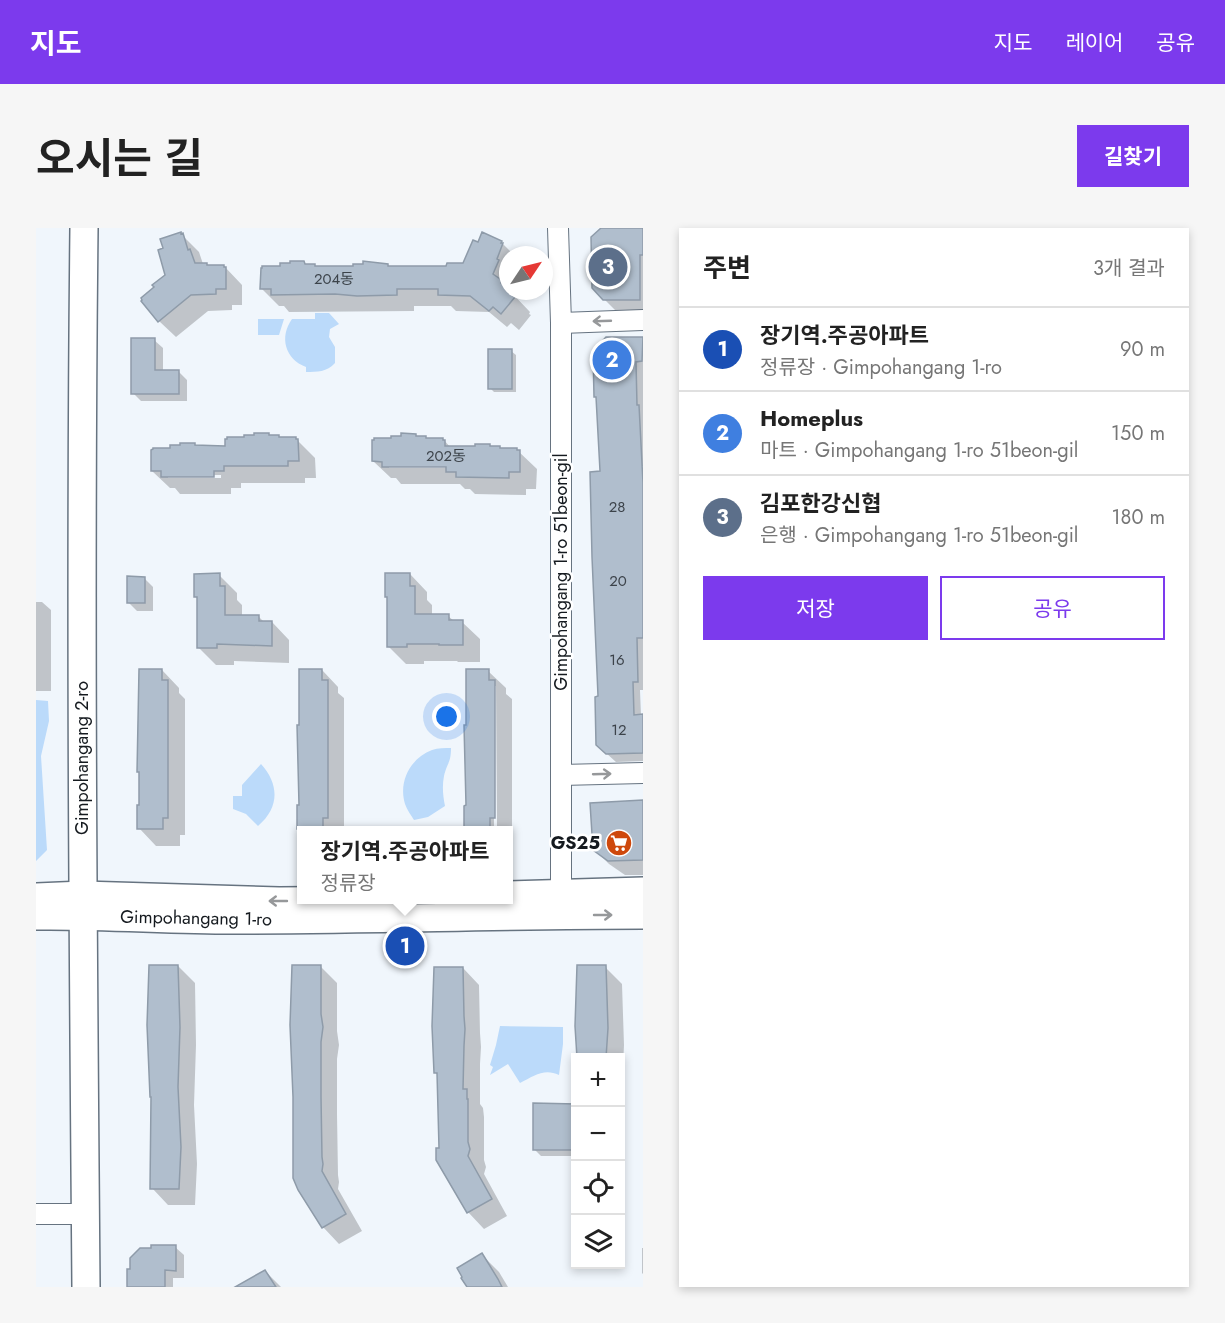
<!DOCTYPE html>
<html lang="ko">
<meta charset="utf-8">
<style>
:root{--surface:#fff;--page:#f6f6f6;--text:#222;--muted:#767676;--line:#e0e0e0;--accent:#7c3aed}
body{margin:0;font-family:Jost,"Noto Sans KR",sans-serif;background:var(--page);color:var(--text)}
.controls{position:absolute;right:18px;bottom:18px;display:grid;overflow:hidden;border-radius:0px;box-shadow:0 3px 9px #0003}
.controls button{width:54px;height:54px;display:grid;place-items:center;padding:0;border:0;border-bottom:2px solid var(--line);background:var(--surface);color:var(--text);font:30px sans-serif}
.compass{position:absolute;left:463px;top:18px;width:54px;height:54px;border-radius:50%;background:var(--surface);box-shadow:0 3px 9px #0003;rotate:55deg}
.you{position:absolute;left:411px;top:489px;width:21px;height:21px;margin:-15px;border:4px solid #fff;border-radius:50%;background:#1a73e8;box-shadow:0 0 0 9px #1a73e833}
.badge{display:grid;place-items:center;width:39px;height:39px;border-radius:50%;background:var(--accent);color:#fff;font-size:20px;font-weight:700}
.pin{position:absolute;translate:-50% -50%;border:3px solid #fff;box-shadow:0 2px 6px #0006}
.popup{position:absolute;left:261px;top:598px;width:216px;height:78px;box-sizing:border-box;display:grid;place-content:center;border-radius:0px;background:var(--surface);filter:drop-shadow(0 2px 4px #0005);font-size:20px;white-space:nowrap;color:var(--muted)}
.popup b{font-size:22px;color:var(--text)}
.popup::after{content:'';position:absolute;left:50%;top:100%;margin-left:-12px;border:12px solid transparent;border-top-color:var(--surface)}
.list{margin:0;padding:0;list-style:none}
h2{display:flex;justify-content:space-between;align-items:center;height:78px;margin:0;padding:0 24px;font-size:26px}
h2 small{font-size:20px;font-weight:400;color:var(--muted)}
.list li{display:grid;grid-template-columns:39px 1fr auto;gap:18px;align-items:center;box-sizing:border-box;height:84px;padding:0 24px;border-top:2px solid var(--line)}
.list b{display:block;font-size:22px;white-space:nowrap}
.list p{margin:0;font-size:20px;white-space:nowrap;color:var(--muted)}
.list em{font-size:20px;font-style:normal;color:var(--muted)}
.actions{display:flex;gap:12px;padding:18px 24px}
.actions a{flex:1;padding:14px 0;border:2px solid var(--accent);border-radius:0px;text-align:center;font-size:21px;color:var(--accent)}
.actions .main{background:var(--accent);color:#fff}
.icon{flex:none;width:33px;height:33px;fill:none;stroke:currentColor;stroke-width:2;stroke-linecap:round;stroke-linejoin:round}
.map{position:relative;flex:none;width:607px;height:1059px;overflow:hidden;border-radius:0px}
header{display:flex;align-items:center;gap:36px;box-sizing:border-box;height:84px;padding:0 30px;background:var(--accent);color:#fff}
header strong{font-size:28px}
nav{display:flex;gap:33px;margin-inline-start:auto;font-size:21px}
.intro{display:flex;align-items:center;justify-content:space-between;box-sizing:border-box;height:144px;padding:0 36px}
h1{margin:0;font-size:42px}
.button{padding:15px 27px;border-radius:0px;background:var(--accent);color:#fff;font-size:21px;font-weight:700}
main{display:flex;gap:36px;padding:0 36px}
aside{flex:1;background:var(--surface);border-radius:0px;box-shadow:0 3px 9px #0003}
.map>svg:first-child{display:block}
</style>
<header>
<strong>지도</strong>
<nav><a>지도</a><a>레이어</a><a>공유</a></nav>
</header>
<div class="intro"><h1>오시는 길</h1><a class="button">길찾기</a></div>
<main>
<div class="map">
<svg width="607" height="1059" viewBox="0 0 607 1059">
<rect width="100%" height="100%" fill="#f0f6fc"/>
<!-- green -->
<g fill="#bbdafa">
<path d="M279 85H293L303 96 294 101 293 109 299 119V135C291 144 281 144 270 144V139C249 131 243 109 256 91H279Z"/>
<path d="M222 91H248L243 107H222Z"/>
<path d="M0 472 12 473 13 493 5 528 11 622 0 633Z"/>
<path d="M415 520C415 535 411 535 408 548 406 558 407 568 409 578L392 589 378 592C375 587 371 582 369 576 362 553 375 530 396 522 402 520 409 520 415 520Z"/>
<path d="M225 536C244 557 243 580 222 598L210 586 197 581V568H206V557Z"/>
<path d="M464 798 527 799V816L523 847C508 840 498 848 484 855L472 836 454 847 457 839 454 837 460 817Z"/>
</g>
<!-- shadow -->
<g fill="#0003" fill-rule="evenodd">
<path d="M567 0H607V88H585L568 71Z"/>
<path d="M146 7 163 24 167 36H170L173 38H188L206 57V77H196V82L172 83 140 109 123 93 131 47Z"/>
<path d="M465 14 478 27H472V63H474L494 84 493 86 495 87 483 102 475 95 471 99 453 84 420 83 415 78H378V83L253 84 248 78H243L226 61 245 39 268 35 270 37H278L280 39H319L351 37 354 39H412L428 37Z"/>
<path d="M607 110V238L573 239 571 111Z"/>
<path d="M118 112 127 120V143H142L151 152V173H105L97 165Z"/>
<path d="M475 123 480 127V164H458L454 160Z"/>
<path d="M379 207 381 209H389L391 211H407L415 220H456L466 222H481L501 241 500 261H490V267L439 266 434 261H429L424 256H365L360 250H355L337 233 357 211ZM353 237H417V240H353Z"/>
<path d="M234 209 245 211H260L279 230 280 250H269V255H205V260H195V266H144L139 260H134L116 243 160 219H190ZM132 247H185V250H132Z"/>
<path d="M607 256V462H604L605 488H607V533L580 534 570 525 564 470Z"/>
<path d="M374 346 391 364V372L396 377V388H412L418 393 426 394 444 411V434H422L421 433H388V436H370L353 419Z"/>
<path d="M183 347 201 365V372L206 377V388H222L228 394H236L253 412V435L198 433V437H180L162 419V371L160 368Z"/>
<path d="M108 350 117 359V383H101L92 374Z"/>
<path d="M0 374H6L15 382V463H0Z"/>
<path d="M126 442 143 460V465L149 471V607H144V618H120L103 600 105 579V546L103 544Z"/>
<path d="M286 442 302 459V465L308 470V602L266 603 262 600 265 579Z"/>
<path d="M452 443 470 460V466L476 471V607H472V602H431L430 601 432 579ZM457 458H460L461 598H458Z"/>
<path d="M607 574V647H589L573 636 558 621Z"/>
<path d="M142 738 159 755 160 817 158 877 161 936 159 977H132L116 960 117 869Z"/>
<path d="M284 738 301 755V803L303 817 301 831V886L302 947 303 954 302 961 326 1003 303 1016 287 999 264 962Z"/>
<path d="M569 739 586 756 588 817 586 860H584V830H542Z"/>
<path d="M427 740 443 757 444 805 445 819 444 836V876L447 880 448 889V932L450 939 448 946 471 988 448 1001 432 984 405 921 403 848 400 845Z"/>
<path d="M540 877V928H505L499 922Z"/>
<path d="M139 1019 148 1027V1050H137V1059H93Z"/>
<path d="M606 1020H607V1046L606 1045Z"/>
<path d="M446 1027 463 1044 472 1059H433Z"/>
<path d="M229 1043 245 1059H208Z"/>
</g>
<!-- building -->
<g fill="#b0becd" stroke="#8e9ba9" stroke-width="1.5">
<path d="M565 0H607V27H604V72H567L556 60 555 9Z"/>
<path d="M145 4V6L147 5 152 22 154 21 159 35H171V37H188V39H190V61H180V66L155 67 122 94 105 73 106 72 105 70 118 59 116 57 129 47 122 22 127 20 124 11Z"/>
<path d="M446 4 466 13 465 15H467L461 31 463 32 457 46 467 53 465 55 472 61V63H474L478 66 477 68 479 69 465 86 457 79 453 83 434 68 402 67V61H361V67L321 68 299 66 235 67V61H224L225 40H226V38H244V35H254V33H268L269 36H279V38H317V36H327V33L352 36V38H410L411 35H427L437 12 442 14Z"/>
<path d="M570 109H607L606 133 600 134 601 177H603L607 255V410H601L602 454H597L598 487 607 486V525L570 526 560 517 559 469 562 468 556 329 554 244 564 243 560 169H558L557 123Z"/>
<path d="M95 110H119V142H143V166H95Z"/>
<rect x="452" y="121" width="24" height="40"/>
<path d="M218 205H233V207H243V209H260V211H262L263 233H252V238H188V243H178V249H125V243H115V222L117 221V220H134V217H144V215H159V217L189 218V211H191V209H208V207H218Z"/>
<path d="M365 205 380 206V208H390V210H407V212H409V218H439V216H454V218H464V220H481V222H484V244H473V250L420 249V244H410V239H346V234L336 233V212H338V210H355V208H365Z"/>
<path d="M184 345V358H189V387H223V393H236V418L181 416V420H161V369H158V346Z"/>
<path d="M349 345H374V358H379V386H413V392H427V417H403V416H371V419H351V369H349Z"/>
<path d="M91 348 109 349V375H91Z"/>
<path d="M103 441H126V452H132V590H127V601H101V577H103V544H101Z"/>
<path d="M263 441H286V452H292V590H287V601H261V577H263L261 497H263Z"/>
<path d="M430 441H453V452H459V590H454V601H428V578L430 577 428 497H430Z"/>
<path d="M607 572V632L572 633 557 622 554 575Z"/>
<path d="M113 737H142L144 799 142 859 145 919 143 961H114L115 869H114L111 797Z"/>
<path d="M256 737H285V786L287 799 285 814V869L286 929 287 936 286 943 310 986 286 1000 262 962 257 950V869L254 797Z"/>
<path d="M541 737H570L572 800 570 830H541L539 798Z"/>
<path d="M398 739H427L428 788 429 801 428 818 427 861H431V871H432V914L434 921 432 928 456 971 431 985 400 932V920H403L401 845H398L396 798Z"/>
<path d="M497 875 540 876V922H497Z"/>
<path d="M115 1017H140V1043L129 1042V1059H91V1041H94V1030L104 1020H115Z"/>
<path d="M446 1025 462 1051 466 1059H431L425 1050 426 1049 421 1040Z"/>
<path d="M229 1042 240 1059H199Z"/>
</g>
<g fill="none" stroke-linecap="round" stroke-linejoin="round">
<defs>
<g id="street">
<path d="M522 0 525 95V678"/>
<path d="M525 95 607 92"/>
<path d="M525 547 607 545"/>
<path d="M0 986H50"/>
</g>
<g id="secondary">
<path d="M48 0C44 353 47 706 50 1059"/>
<path d="M472 667 607 663"/>
<path d="M0 669 47 667 243 673 364 672"/>
<path d="M0 688C66 687 131 692 196 692 333 692 470 687 607 687"/>
</g>
</defs>
<!-- street casing -->
<use href="#street" stroke="#667380" stroke-width="22"/>
<!-- secondary casing -->
<use href="#secondary" stroke="#667380" stroke-width="30"/>
<!-- street -->
<use href="#street" stroke="#fff" stroke-width="20"/>
<!-- secondary -->
<use href="#secondary" stroke="#fff" stroke-width="27"/>
</g>
<!-- one-way arrows -->
<defs><path id="oneway-shaft" d="M-6 0H5M1.5-3L5.5 0L1.5 3" fill="none" stroke-width="1.6" stroke-linecap="round" stroke-linejoin="round" transform="scale(1.5)"/></defs>
<g stroke="#96989a">
<use href="#oneway-shaft" transform="translate(566 93) rotate(178)"/>
<use href="#oneway-shaft" transform="translate(566 546) rotate(-2)"/>
<use href="#oneway-shaft" transform="translate(242 673) rotate(-180)"/>
<use href="#oneway-shaft" transform="translate(567 687)"/>
</g>
<!-- icons -->
<defs>
<symbol id="supermarket-disc" viewBox="-11 -11 22 22"><circle r="9.5" fill="#ce480c" stroke="#fff"/><path d="M-6-5.5h2.5l.6 2H6L4.5 2H-2.5L-4.4-4H-6ZM-1.5 3.2a1.3 1.3 0 1 0 .1 0ZM3 3.2a1.3 1.3 0 1 0 .1 0Z" fill="#fff"/></symbol>
</defs>
<g fill-rule="evenodd">
<use href="#supermarket-disc" x="568" y="600" width="30" height="30"/>
</g>
<g text-anchor="middle" stroke-width="5" stroke-linejoin="round" paint-order="stroke">
<!-- number labels -->
<g font-size="15" fill="#3c434a">
<text x="298" y="56">204동</text>
<text x="410" y="233">202동</text>
<text x="581" y="284">28</text>
<text x="582" y="358">20</text>
<text x="581" y="437">16</text>
<text x="583" y="507">12</text>
</g>
<!-- street labels -->
<g font-size="18" fill="#151a1f" stroke="#fff">
<text transform="translate(525 344) rotate(-90)" y="6">Gimpohangang 1-ro 51beon-gil</text>
<text transform="translate(46 530) rotate(-90)" y="6">Gimpohangang 2-ro</text>
<text transform="translate(160 690) rotate(1)" y="6">Gimpohangang 1-ro</text>
</g>
<!-- poi labels -->
<g font-size="18" font-weight="bold" fill="#151a1f" stroke="#fff" text-anchor="end">
<text x="564" y="621">GS25</text>
</g>
</g>
</svg>
<div class="controls">
<button>+</button>
<button>−</button>
<button><svg class="icon" aria-label="locate" viewBox="0 0 24 24"><circle cx="12" cy="12" r="6"/><path d="M12 2v4M12 18v4M2 12h4M18 12h4"/></svg></button>
<button><svg class="icon" aria-label="layers" viewBox="0 0 24 24"><path d="M12 4l9 5-9 5-9-5zM3 14l9 5 9-5"/></svg></button>
</div>
<svg class="compass" viewBox="-18 -18 36 36"><path d="M0-13l5 13h-10z" fill="#e53935"/><path d="M0 13l5-13h-10z" fill="#767676"/></svg>
<div class="you"></div>
<div class="pin badge" style="left:369px;top:718px;background:#1a4fb4">1</div>
<div class="popup"><b>장기역.주공아파트</b>정류장</div>
<div class="pin badge" style="left:576px;top:132px;background:#3f7fe0">2</div>
<div class="pin badge" style="left:572px;top:39px;background:#5c6f8a">3</div>
</div>
<aside>
<h2>주변<small>3개 결과</small></h2>
<ul class="list">
<li><span class="badge" style="background:#1a4fb4">1</span><div><b>장기역.주공아파트</b><p>정류장 · Gimpohangang 1-ro</p></div><em>90 m</em></li>
<li><span class="badge" style="background:#3f7fe0">2</span><div><b>Homeplus</b><p>마트 · Gimpohangang 1-ro 51beon-gil</p></div><em>150 m</em></li>
<li><span class="badge" style="background:#5c6f8a">3</span><div><b>김포한강신협</b><p>은행 · Gimpohangang 1-ro 51beon-gil</p></div><em>180 m</em></li>
</ul>
<div class="actions"><a class="main">저장</a><a>공유</a></div>
</aside>
</main>
